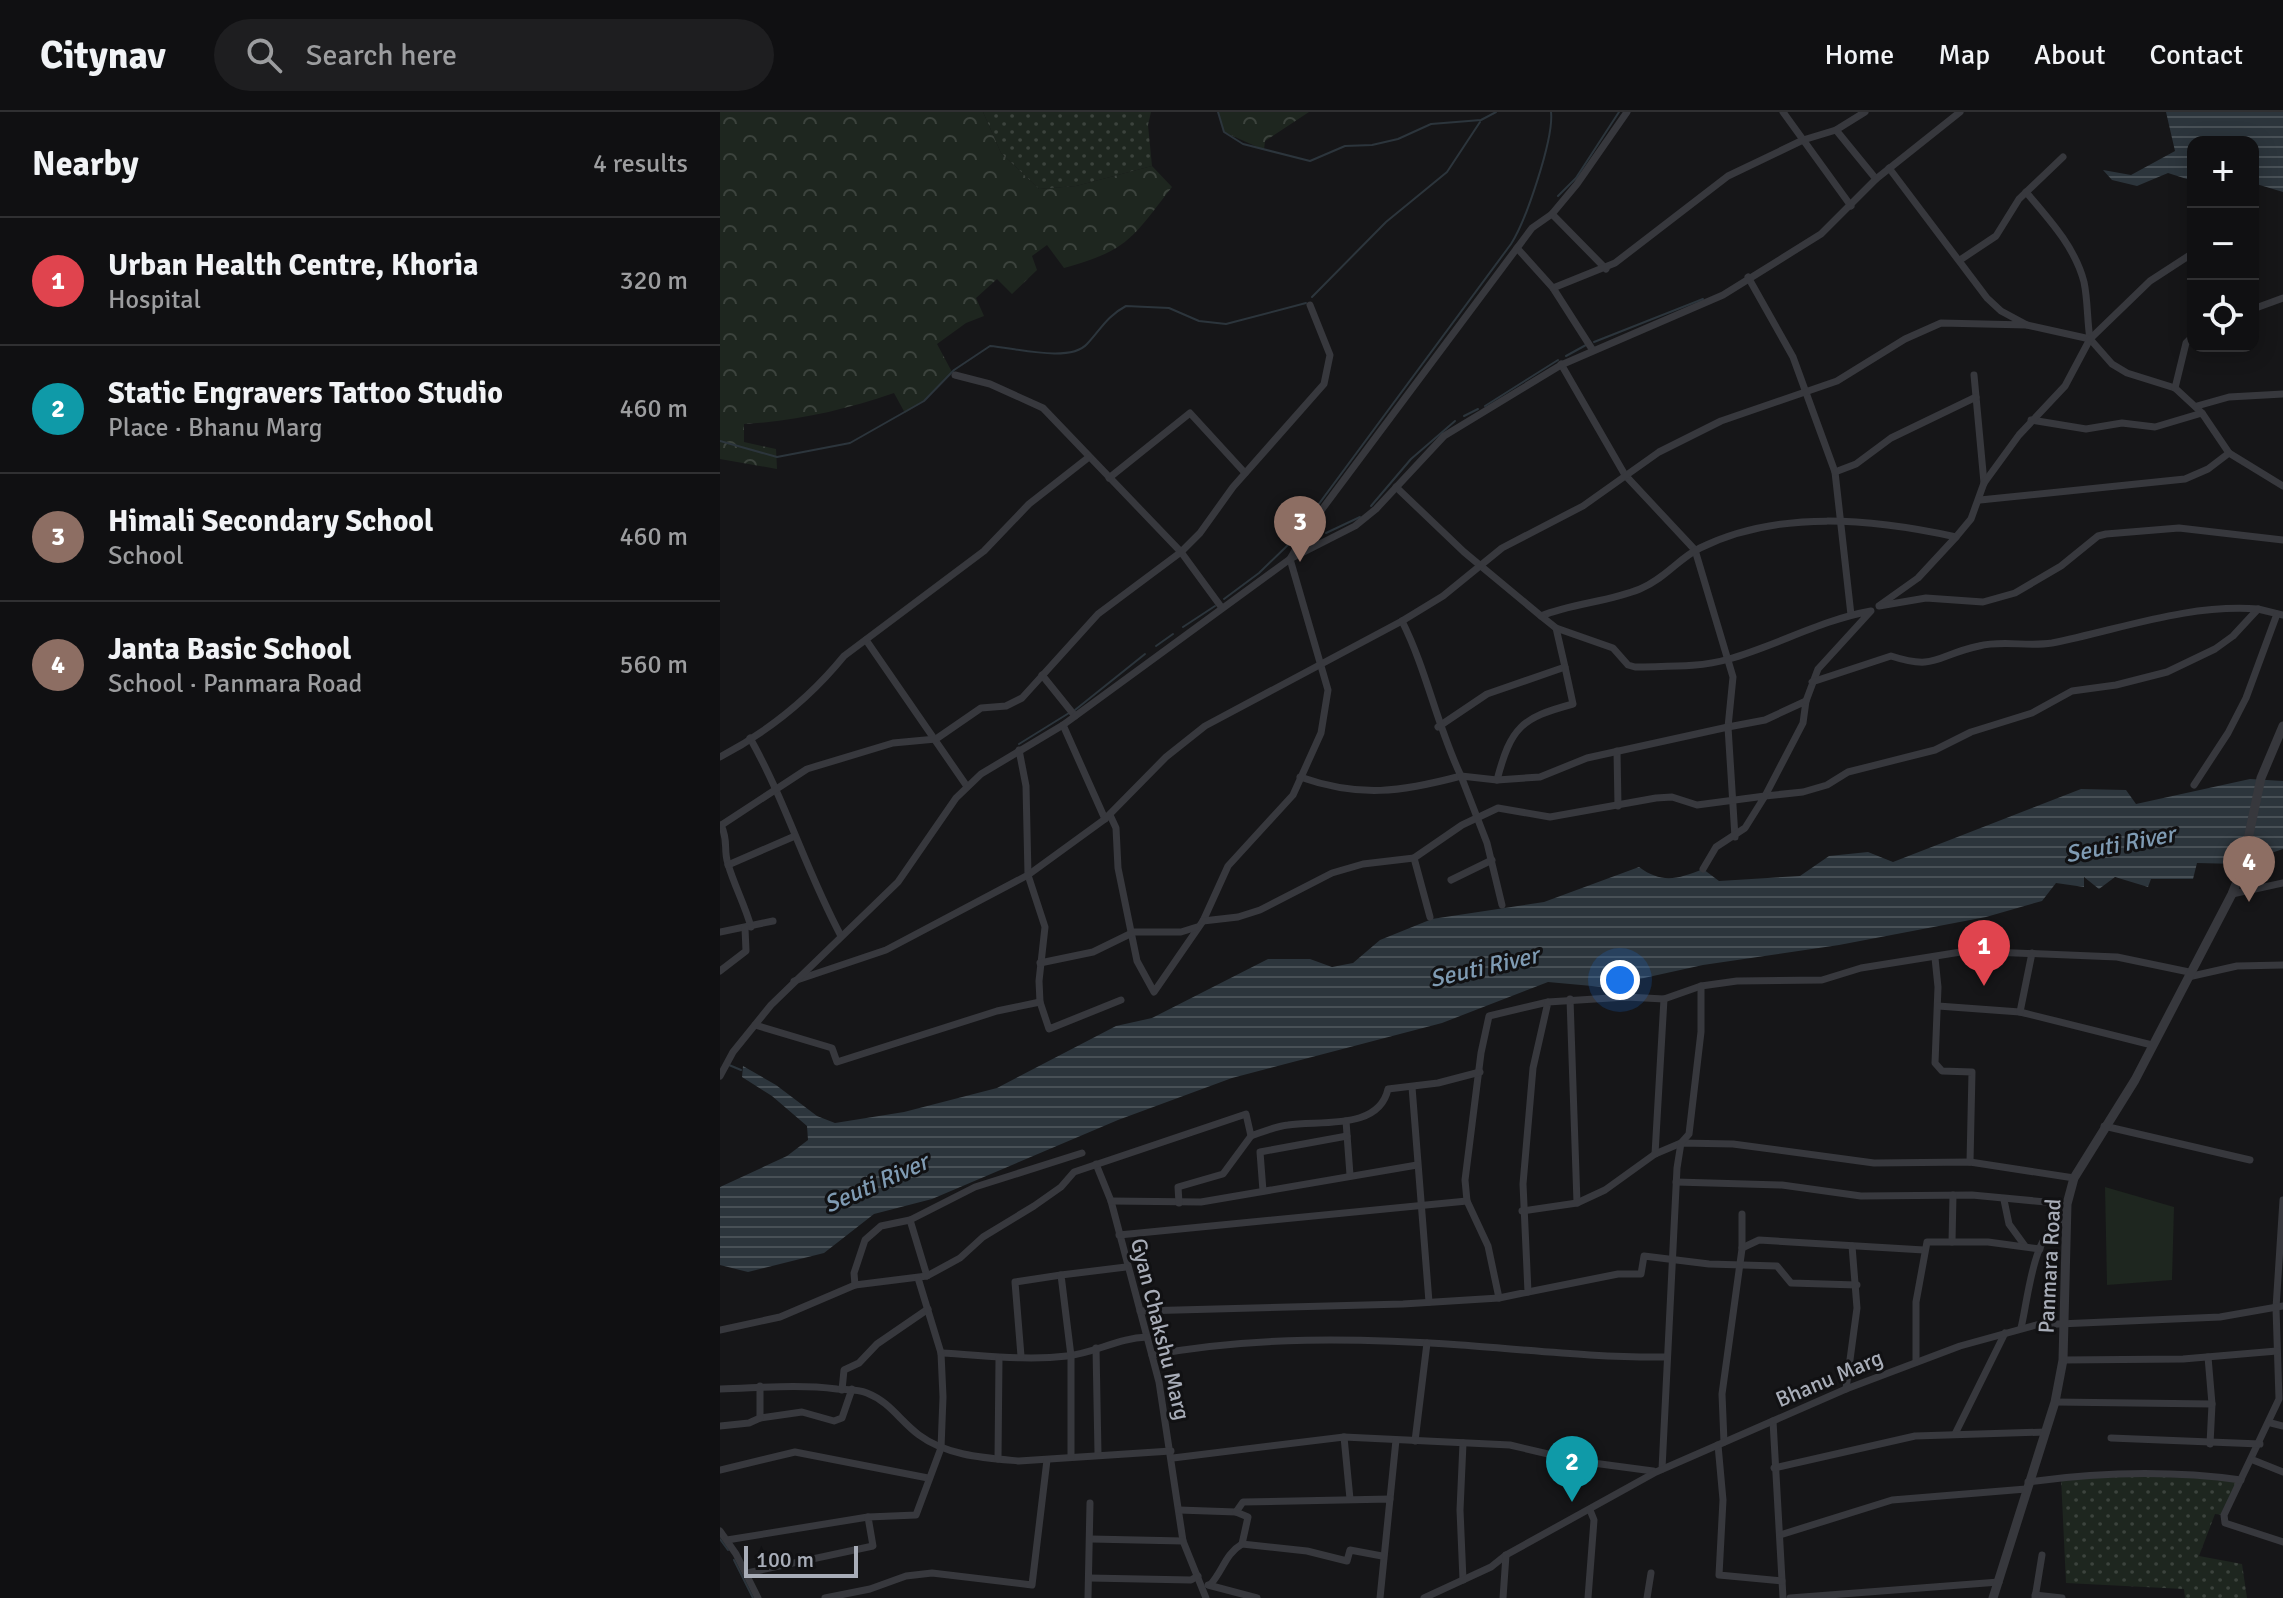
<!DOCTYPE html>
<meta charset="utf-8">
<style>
:root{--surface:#101012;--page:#1e1e20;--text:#f1f3f6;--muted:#9c9d9f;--line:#303032;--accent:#f2b134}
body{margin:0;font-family:Signika,sans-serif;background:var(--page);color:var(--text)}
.controls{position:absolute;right:24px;top:24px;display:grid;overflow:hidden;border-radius:16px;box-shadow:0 4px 20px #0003}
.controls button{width:72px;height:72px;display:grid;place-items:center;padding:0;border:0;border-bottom:2px solid var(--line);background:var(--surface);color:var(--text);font:40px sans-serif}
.scale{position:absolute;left:24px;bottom:20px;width:114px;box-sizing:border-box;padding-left:8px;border:4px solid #a8adb8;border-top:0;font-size:22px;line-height:28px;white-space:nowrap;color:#a8adb8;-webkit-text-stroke:6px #111113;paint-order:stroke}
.you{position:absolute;left:900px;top:868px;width:28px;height:28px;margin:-20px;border:6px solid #fff;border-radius:50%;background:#1a73e8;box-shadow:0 0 0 12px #1a73e833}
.badge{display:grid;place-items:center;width:52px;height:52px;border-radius:50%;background:var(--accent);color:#fff;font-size:26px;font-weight:700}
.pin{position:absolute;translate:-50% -66px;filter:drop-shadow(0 2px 4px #0008)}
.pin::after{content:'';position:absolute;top:42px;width:28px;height:24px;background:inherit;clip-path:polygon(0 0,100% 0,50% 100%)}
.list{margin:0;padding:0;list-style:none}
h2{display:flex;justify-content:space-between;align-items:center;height:104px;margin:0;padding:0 32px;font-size:34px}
h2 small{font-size:26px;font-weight:400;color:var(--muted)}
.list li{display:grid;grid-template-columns:52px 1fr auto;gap:24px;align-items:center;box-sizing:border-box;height:128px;padding:0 32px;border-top:2px solid var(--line)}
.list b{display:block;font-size:30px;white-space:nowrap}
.list p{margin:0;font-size:26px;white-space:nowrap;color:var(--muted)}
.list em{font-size:26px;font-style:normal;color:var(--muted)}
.icon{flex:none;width:44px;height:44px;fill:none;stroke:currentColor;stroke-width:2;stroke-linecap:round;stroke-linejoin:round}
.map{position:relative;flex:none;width:1563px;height:1486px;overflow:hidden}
header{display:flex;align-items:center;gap:48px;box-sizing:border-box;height:112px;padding:0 40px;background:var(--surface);border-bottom:2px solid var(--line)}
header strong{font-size:38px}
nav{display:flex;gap:44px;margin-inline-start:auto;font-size:28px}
.search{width:560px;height:72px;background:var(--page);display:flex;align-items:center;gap:20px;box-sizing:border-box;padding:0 28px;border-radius:44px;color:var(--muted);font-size:30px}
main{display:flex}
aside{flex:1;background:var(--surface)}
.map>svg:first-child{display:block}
</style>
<header>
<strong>Citynav</strong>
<div class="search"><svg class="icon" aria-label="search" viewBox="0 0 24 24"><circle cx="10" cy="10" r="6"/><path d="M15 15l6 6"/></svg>Search here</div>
<nav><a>Home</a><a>Map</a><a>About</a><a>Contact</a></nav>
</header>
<main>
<aside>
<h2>Nearby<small>4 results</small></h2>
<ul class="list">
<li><span class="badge" style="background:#e0444e">1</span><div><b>Urban Health Centre, Khoria</b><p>Hospital</p></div><em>320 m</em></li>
<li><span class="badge" style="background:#0f9aa8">2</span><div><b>Static Engravers Tattoo Studio</b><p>Place · Bhanu Marg</p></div><em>460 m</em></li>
<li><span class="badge" style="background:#8d6e63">3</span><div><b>Himali Secondary School</b><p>School</p></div><em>460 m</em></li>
<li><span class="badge" style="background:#8d6e63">4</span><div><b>Janta Basic School</b><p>School · Panmara Road</p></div><em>560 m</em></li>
</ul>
</aside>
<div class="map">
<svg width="1563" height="1486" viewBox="0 0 1563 1486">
<defs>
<pattern id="grass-dots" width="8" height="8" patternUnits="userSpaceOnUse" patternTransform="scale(2)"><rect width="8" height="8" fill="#1e261f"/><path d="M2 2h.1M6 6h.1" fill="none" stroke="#3c433d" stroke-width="1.8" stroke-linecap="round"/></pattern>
<pattern id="forest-crowns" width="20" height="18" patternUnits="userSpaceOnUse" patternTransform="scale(2)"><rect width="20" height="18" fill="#1e261f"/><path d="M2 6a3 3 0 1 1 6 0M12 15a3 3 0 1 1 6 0" fill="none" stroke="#3c433d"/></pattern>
<pattern id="water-rules" width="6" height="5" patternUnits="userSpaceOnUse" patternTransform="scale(2)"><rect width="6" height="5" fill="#2c353c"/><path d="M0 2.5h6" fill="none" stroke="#485056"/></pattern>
</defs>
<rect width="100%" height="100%" fill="#161618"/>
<!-- grass -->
<g fill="url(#grass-dots)">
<path d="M263 0H431L428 13 432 54 356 74 319 77 281 41Z"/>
<path d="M1374 1362 1521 1368 1504 1403 1495 1402 1479 1444 1522 1452 1527 1486H1465L1464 1477 1346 1471 1341 1365Z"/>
</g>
<!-- forest -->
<g fill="url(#forest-crowns)">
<path d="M0 0H263L281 41 319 77 356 74 432 54 452 75C412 126 409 138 344 156L327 133 312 144 317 158 292 182 277 167 256 186 264 204 246 211 217 232 232 260 204 289 185 301 174 281C124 298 77 309 24 312V330L56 337 57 357 0 347Z"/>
<path d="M498 0H589L545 29 544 38 504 20Z"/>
</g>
<!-- garden -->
<path fill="#1e261f" d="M1385 1075 1454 1095 1452 1168 1387 1173Z"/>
<!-- water -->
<g fill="url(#water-rules)">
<path d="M1446 0H1563V80L1533 71V30H1473V69L1448 61 1417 74 1392 68 1383 58 1411 63 1455 39Z"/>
<path d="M1530 667 1563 669V737L1519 752 1477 751 1473 767H1431L1428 775 1395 765 1379 777 1364 765V775L1336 771 1322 789 1266 805 1119 833 983 853 883 875 828 870 722 911 512 966 398 1008 212 1087 154 1102 104 1141 28 1160 0 1153V1075L67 1044 88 1028 87 1014 52 984 22 965 23 954 56 973 97 1004 115 1011 184 1000 277 976 396 914 432 906 548 847H590L612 855 633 851 660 828 712 807 824 790 919 755C942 772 958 767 983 757L999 769 1080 764 1109 744 1148 740 1173 750 1361 677 1406 678 1416 692Z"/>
</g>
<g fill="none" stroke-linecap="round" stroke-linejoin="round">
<!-- stream -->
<g stroke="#2c353c" stroke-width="2">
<path d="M498 0 504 20 523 32 590 49 625 34 652 33 678 27 711 12 761 8 776 0"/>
<path d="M838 84 856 66 899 0"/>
<path d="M592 185 666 110 727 60 760 10"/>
<path d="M874 230 983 187"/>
<path d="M846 244 866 233"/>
<path d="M765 294 838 248"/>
<path d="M744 304 758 297"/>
<path d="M0 329 57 345 130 331 204 289 234 258 270 234C295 236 350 251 367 232 381 217 387 204 406 194L449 196 479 209 506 212 586 191"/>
<path d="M651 394 691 347 735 309"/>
<path d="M606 421 640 405"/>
<path d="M504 487 539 461 570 431 791 132C806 109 834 26 831 0"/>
<path d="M463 515 495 494"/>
<path d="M436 534 453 522"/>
<path d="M355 598 425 542"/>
<path d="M299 632 349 601"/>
<path d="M9 953 21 958"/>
<path d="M0 1427 8 1438"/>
<path d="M14 1448 33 1486"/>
</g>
<!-- minor -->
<g stroke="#37383d" stroke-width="7">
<path d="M1063 0 1131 94"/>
<path d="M1116 18 1145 0"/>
<path d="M1533 75 1535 71"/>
<path d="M1306 80C1329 107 1355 135 1364 170 1368 189 1367 209 1370 227"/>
<path d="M832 102 886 157"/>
<path d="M797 136 833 176 872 237"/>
<path d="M1240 148 1276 124 1299 87 1343 45"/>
<path d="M1028 165 1073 245 1115 360 1131 503"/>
<path d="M833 176 895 151 1008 64 1083 28 1116 18 1156 67"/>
<path d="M1533 197 1563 186"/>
<path d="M1307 213 1370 227 1392 252 1407 261 1455 276 1482 301"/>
<path d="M841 252 905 363 975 438 1013 565 1008 615 1045 608 1086 589 1083 611 1045 684 1083 680 1107 673 1128 660 1215 638 1251 620 1312 601 1352 579 1396 573 1447 560 1495 537 1513 524 1538 497 1563 503"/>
<path d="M235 263 270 272 323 296 461 440 502 496"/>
<path d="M1254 263 1264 371"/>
<path d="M1455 276 1466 231 1473 224"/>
<path d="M1477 294 1509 285 1563 282"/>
<path d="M1311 308 1366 317 1402 311 1435 315 1482 301 1509 341"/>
<path d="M1115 360 1136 352 1171 326 1256 285"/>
<path d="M389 366 470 301 525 361"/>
<path d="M676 375 744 440 821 504C853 491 888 490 920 477 946 466 959 446 980 436 1059 397 1153 407 1236 425L1251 407 1264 371 1299 323 1345 274 1370 227 1430 169 1473 141"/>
<path d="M1260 388 1465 367 1488 357 1509 341 1563 374"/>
<path d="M1160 493 1198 466 1236 425"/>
<path d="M1159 494 1206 486 1263 490 1295 481 1341 454 1378 424 1386 422 1459 416 1563 428"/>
<path d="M821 504 836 516 893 536 908 553 915 555C946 554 979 556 1009 547 1058 533 1101 508 1151 499L1098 557 1086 589"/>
<path d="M146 528 246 673"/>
<path d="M322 563 355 604"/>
<path d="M1092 570 1171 544C1217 559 1216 543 1259 534 1282 528 1308 535 1332 531 1402 517 1466 492 1538 497"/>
<path d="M343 613 385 707"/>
<path d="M718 615 767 582 845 555 836 516"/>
<path d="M30 626C66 690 86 759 121 824"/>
<path d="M299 638 306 674 308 763 325 815 319 869 320 890 329 917 401 888"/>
<path d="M897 639 898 694"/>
<path d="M0 645C49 619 89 587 124 544L264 439 309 392 369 345"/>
<path d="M580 665C640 686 681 680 741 664 717 614 707 559 682 509"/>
<path d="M777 668C791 615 801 606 853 592L845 555"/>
<path d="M1474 673 1508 621 1526 586 1557 502"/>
<path d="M390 703 396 716 398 756 417 849 434 880 483 809 508 754 573 683 601 621 608 578 570 447 588 416 812 116 832 102 857 72 907 0"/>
<path d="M1 713C9 730 3 737 8 752 14 773 25 793 31 815"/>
<path d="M0 714 87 657 173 631 216 627 261 596 286 594 302 586 378 502 461 440 480 421 513 375 604 272 610 243 590 193"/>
<path d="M694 746 710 805"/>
<path d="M8 753 75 724"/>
<path d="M731 768 772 748"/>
<path d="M1512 782 1563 771"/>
<path d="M782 793 767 731 741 664 777 668 820 665 867 646 1008 615 1015 725"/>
<path d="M483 809 518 805 540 798 612 761 643 752 694 746 742 713 778 696 830 705 936 686 952 685 977 693 1045 684 1025 716 996 735 983 757"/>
<path d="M0 820 53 809"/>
<path d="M1215 846 1218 875 1215 951 1222 959 1252 960 1250 1050"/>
<path d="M320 851 373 840 414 820H461L477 815"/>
<path d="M0 859 26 839 25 816"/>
<path d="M1468 865 1517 854 1563 853"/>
<path d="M74 869 166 838 308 763 385 707 446 645 485 614 682 509 723 484 782 436 863 394 939 340 1001 309 1117 269 1185 227 1221 211 1307 213 1281 199 1267 186 1169 56"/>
<path d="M850 887 857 1091"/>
<path d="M1218 894 1300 900 1432 933"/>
<path d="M1300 900 1312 841"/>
<path d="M35 913 112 936 117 950 277 899 320 890"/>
<path d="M0 964 13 940 51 893 178 770 236 686 261 662 343 613 570 447 635 414 656 397 724 324 841 253 1003 183 1101 122 1156 67 1240 0"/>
<path d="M692 975 709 1190"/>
<path d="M626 1009 630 1063"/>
<path d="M1384 1014 1530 1048"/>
<path d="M935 1042 944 887"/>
<path d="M376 1052 391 1089 439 1270 463 1429 486 1486"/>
<path d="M956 1070 1062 1073 1141 1084 1252 1083 1347 1092"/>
<path d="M543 1079 540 1040 627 1024"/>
<path d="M1284 1088 1289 1112 1305 1134"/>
<path d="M1563 1088 1556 1196 1559 1287 1504 1403 1505 1411 1563 1430"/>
<path d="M391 1089 481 1090 697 1053"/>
<path d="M459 1091 458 1075 503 1062 531 1024"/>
<path d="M802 1099 857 1091 885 1078 935 1042 961 1031 1013 1032 1154 1051 1250 1050 1354 1066"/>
<path d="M190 1108 207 1164"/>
<path d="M399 1123 747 1089"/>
<path d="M1232 1130 1233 1083"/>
<path d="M1022 1136 1039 1128 1204 1138"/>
<path d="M135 1173 134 1161 145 1128 161 1114 190 1108 255 1075 362 1041"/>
<path d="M808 1180 898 1162H921L924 1144 989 1152 1057 1154 1071 1171 1137 1173"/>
<path d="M779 1186 768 1134 747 1089 745 1068 761 941 769 904 828 890"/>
<path d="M420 1199 683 1192 779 1186 808 1180 803 1072 813 956 828 890 906 885 944 887 981 874 1017 869 1102 868 1141 856 1247 839 1397 845 1469 860"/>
<path d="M1301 1216C1309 1183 1312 1121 1346 1104"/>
<path d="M0 1218 60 1205 135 1173 207 1164 240 1146 263 1125 314 1094 341 1075 354 1060 526 1002 531 1024C543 1020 556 1014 568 1013 599 1008 659 1019 668 977L718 971 760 960"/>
<path d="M376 1236 378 1342"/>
<path d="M221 1241C263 1243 305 1249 347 1244 375 1241 398 1226 427 1225"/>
<path d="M432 1243C533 1224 639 1226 741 1233 810 1238 878 1246 947 1245"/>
<path d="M301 1244 295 1170 341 1163"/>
<path d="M1488 1245 1492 1292 1490 1332"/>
<path d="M1343 1248 1463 1247 1557 1239"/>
<path d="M1196 1250V1190L1207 1130H1268L1320 1137"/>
<path d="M40 1274V1306L82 1300 114 1309 122 1306 132 1277"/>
<path d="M0 1277C40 1276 77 1272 117 1277 127 1278 137 1277 147 1281 170 1290 180 1309 199 1323 227 1344 266 1346 299 1349L451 1339"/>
<path d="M1126 1277 1137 1196 1132 1134"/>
<path d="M122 1278 124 1258 139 1251 157 1232 208 1197"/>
<path d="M1335 1290 1492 1292"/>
<path d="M1053 1309 1063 1486"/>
<path d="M1551 1311 1563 1314"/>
<path d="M0 1314 29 1311 40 1306"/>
<path d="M1235 1322 1285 1221"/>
<path d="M624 1325 630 1387"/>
<path d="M1391 1326 1540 1332"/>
<path d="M695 1329 707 1231"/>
<path d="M1004 1330 1002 1282 1022 1137V1102"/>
<path d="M743 1331 740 1398 743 1468"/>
<path d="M998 1333 1003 1388 999 1463 1062 1469"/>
<path d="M351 1345V1244L341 1163 406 1155"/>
<path d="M453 1346 624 1325 790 1333 858 1349 933 1359"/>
<path d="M278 1347 279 1246"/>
<path d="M1533 1348 1563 1360"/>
<path d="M1054 1356 1195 1324 1326 1320"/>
<path d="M942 1357 957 1056 961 1031 969 1022 981 920V874"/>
<path d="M0 1358 75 1340 208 1366"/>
<path d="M1308 1370C1380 1360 1449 1358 1521 1368"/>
<path d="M670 1387 676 1328"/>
<path d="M459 1398 516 1400 523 1390 670 1387 660 1486"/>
<path d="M0 1419 16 1442 38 1486"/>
<path d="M1060 1423 1172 1388 1306 1377"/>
<path d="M371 1427 463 1429"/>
<path d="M7 1428 148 1405"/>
<path d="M522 1432 587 1439 627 1449 630 1438 662 1444"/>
<path d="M27 1461 153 1434 148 1405 196 1403 221 1336 223 1285 221 1241 198 1166"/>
<path d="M369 1466 471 1468 478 1464"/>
<path d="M488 1473 537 1486"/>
<path d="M490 1473C503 1459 505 1442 522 1432L528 1405 516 1400"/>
<path d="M1315 1483 1342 1486"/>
<path d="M105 1486 150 1477 186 1464 212 1461 312 1473 327 1348"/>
<path d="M368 1486 370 1391"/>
<path d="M704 1486 771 1455 786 1443 936 1360 1126 1277 1240 1234 1316 1213 1500 1205 1563 1194"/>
<path d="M783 1486 786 1443"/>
<path d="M868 1486 874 1408 870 1398"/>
<path d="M927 1486 931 1461"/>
<path d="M1070 1486 1279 1470"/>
<path d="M1315 1486 1322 1443"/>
</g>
<!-- tertiary -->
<path stroke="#37383d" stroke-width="9" d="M1273 1486 1335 1290 1343 1248 1347 1092 1354 1066 1415 968 1512 782 1521 760 1541 666 1563 614"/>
</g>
<g text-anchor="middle" stroke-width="6" stroke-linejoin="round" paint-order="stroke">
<!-- street labels -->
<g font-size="22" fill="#a8adb8" stroke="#111113">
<text transform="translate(1329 1154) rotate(-87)" y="8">Panmara Road</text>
<text transform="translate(441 1217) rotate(76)" y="8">Gyan Chakshu Marg</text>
<text transform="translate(1109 1266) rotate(-23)" y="8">Bhanu Marg</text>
</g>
<!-- water labels -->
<g font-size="24" font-style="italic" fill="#7f9bb3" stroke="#111113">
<text transform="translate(1400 732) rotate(-11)" y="8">Seuti River</text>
<text transform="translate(764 855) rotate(-13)" y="8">Seuti River</text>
<text transform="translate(156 1071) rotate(-24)" y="8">Seuti River</text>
</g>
</g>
</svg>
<div class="controls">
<button>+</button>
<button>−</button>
<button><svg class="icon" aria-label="locate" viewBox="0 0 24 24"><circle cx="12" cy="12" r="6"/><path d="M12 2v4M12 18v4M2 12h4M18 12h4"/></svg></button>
</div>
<div class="scale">100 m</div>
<div class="you"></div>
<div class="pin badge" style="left:1264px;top:874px;background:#e0444e">1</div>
<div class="pin badge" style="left:852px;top:1390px;background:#0f9aa8">2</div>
<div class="pin badge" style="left:580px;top:450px;background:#8d6e63">3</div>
<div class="pin badge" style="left:1529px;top:790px;background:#8d6e63">4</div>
</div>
</main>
